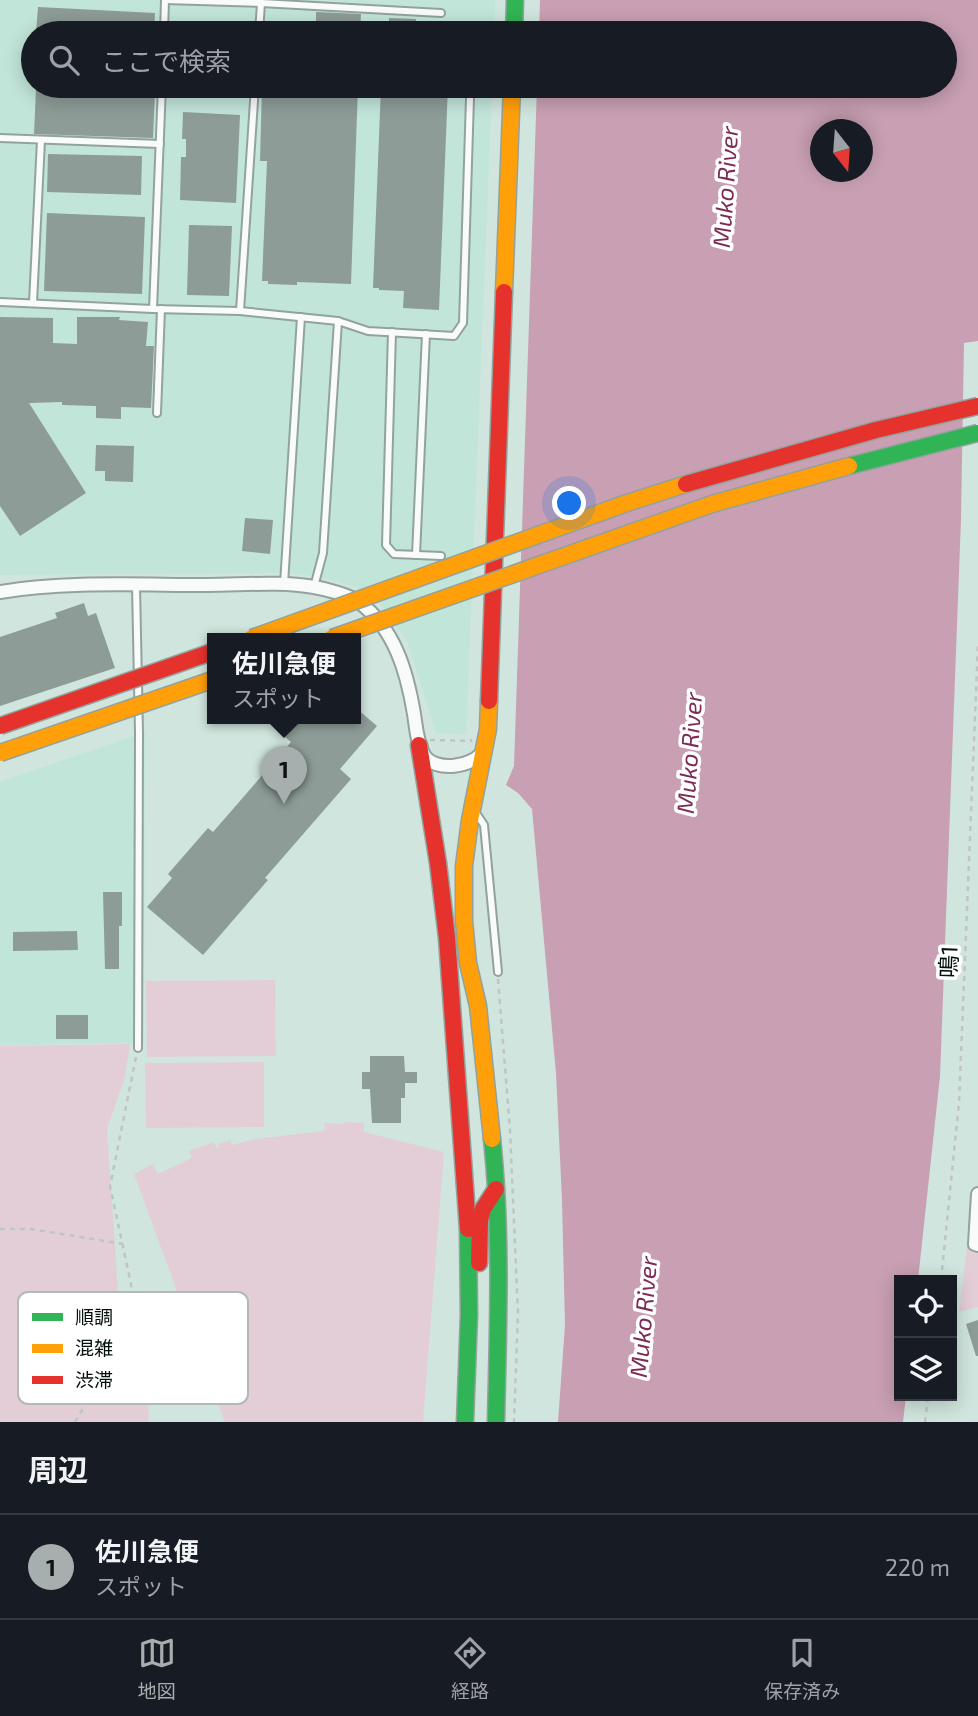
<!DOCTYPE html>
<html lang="ja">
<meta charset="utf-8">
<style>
:root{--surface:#171b24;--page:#242831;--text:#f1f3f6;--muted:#9ea1a6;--line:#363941;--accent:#a7afae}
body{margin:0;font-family:"Exo 2","Noto Sans JP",sans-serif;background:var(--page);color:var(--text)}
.controls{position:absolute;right:21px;bottom:21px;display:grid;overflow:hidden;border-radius:0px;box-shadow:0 4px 18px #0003}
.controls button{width:63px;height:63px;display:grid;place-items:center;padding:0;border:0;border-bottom:2px solid var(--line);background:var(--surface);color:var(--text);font:35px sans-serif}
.compass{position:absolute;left:810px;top:119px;width:63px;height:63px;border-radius:50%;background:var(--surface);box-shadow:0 4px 18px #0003;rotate:163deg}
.you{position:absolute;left:570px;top:504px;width:24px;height:24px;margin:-18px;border:5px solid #fff;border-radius:50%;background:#1a73e8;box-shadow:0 0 0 10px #1a73e833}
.badge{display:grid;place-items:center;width:46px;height:46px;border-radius:50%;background:var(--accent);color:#111;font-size:23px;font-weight:700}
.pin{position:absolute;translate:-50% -58px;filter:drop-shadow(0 2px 4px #0008)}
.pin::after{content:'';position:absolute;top:37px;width:24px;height:21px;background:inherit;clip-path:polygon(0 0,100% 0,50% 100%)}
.popup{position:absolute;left:207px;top:633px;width:154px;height:91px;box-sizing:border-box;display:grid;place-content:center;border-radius:0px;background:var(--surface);filter:drop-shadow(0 2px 5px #0005);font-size:23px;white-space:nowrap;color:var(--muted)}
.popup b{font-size:26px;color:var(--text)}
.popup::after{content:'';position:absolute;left:50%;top:100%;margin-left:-14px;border:14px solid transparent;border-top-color:var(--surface)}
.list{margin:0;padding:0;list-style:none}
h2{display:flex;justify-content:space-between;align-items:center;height:91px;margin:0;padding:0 28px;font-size:30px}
h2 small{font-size:23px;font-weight:400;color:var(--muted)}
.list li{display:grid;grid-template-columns:46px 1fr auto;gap:21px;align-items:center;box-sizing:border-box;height:105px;padding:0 28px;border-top:2px solid var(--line)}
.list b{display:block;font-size:26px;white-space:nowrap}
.list p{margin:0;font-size:23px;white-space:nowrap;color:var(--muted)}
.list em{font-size:23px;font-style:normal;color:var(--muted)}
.icon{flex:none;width:38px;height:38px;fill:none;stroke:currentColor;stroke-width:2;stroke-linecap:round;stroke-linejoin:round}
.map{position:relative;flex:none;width:978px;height:1422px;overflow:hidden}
.search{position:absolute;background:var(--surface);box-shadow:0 4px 18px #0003;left:21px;right:21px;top:21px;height:77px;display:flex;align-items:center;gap:18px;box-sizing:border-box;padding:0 24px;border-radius:38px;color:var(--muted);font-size:26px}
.sheet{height:196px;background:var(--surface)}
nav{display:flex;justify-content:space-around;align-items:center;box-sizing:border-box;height:98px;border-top:2px solid var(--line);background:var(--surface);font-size:19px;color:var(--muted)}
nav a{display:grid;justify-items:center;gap:4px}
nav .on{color:var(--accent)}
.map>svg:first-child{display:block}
</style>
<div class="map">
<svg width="978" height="1422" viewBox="0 0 978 1422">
<rect width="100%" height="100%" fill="#d0e5dd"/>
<!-- built -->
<g fill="#c2e5d9">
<path d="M0 0H495L494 33H33V86H492L466 734 436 733 407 641 378 601 357 587 316 576 284 573 0 575Z"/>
<path d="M145 732 144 1043 0 1045V782Z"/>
</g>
<!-- green -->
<g fill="#e3ced8">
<path d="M275 980 276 1056 147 1057 146 981Z"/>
<path d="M130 1044 125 1077 107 1129 121 1336 145 1337 149 1422H0V1046Z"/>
<path d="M264 1062V1127L146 1128 145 1063Z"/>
<path d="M344 1122 364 1123V1132L444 1152 423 1422H225L134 1174 153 1164 158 1174 192 1158 189 1151 214 1142 217 1149 219 1147 218 1144 230 1140 232 1145 255 1139 324 1131 325 1123 343 1124Z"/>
<path d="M967 1247 978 1248V1307L959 1312Z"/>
</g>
<!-- water -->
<path fill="#c89fb3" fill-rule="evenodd" d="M540 0H978V341L964 343 961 519 940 1076 918 1280H899V1396H906L903 1422H558L565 1325 562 1200 556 1073 532 809 518 793 506 785 514 766 537 86H945V33H539ZM820 130H862V172H820Z"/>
<!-- building -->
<g fill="#8d9c97">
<path d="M38 7 155 13 154 33H36Z"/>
<path d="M316 12 361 14 360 33H316Z"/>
<path d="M389 18 416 19V23H421V33H382V21L389 22Z"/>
<path d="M80 86H151V93H155L153 138 34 134 36 89 80 90Z"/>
<path d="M262 86H358L351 284 297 282V285L268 284V281H262L267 161H260Z"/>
<path d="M381 86H448L439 310 403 308 404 291 379 290V288H373Z"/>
<path d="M183 112 240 115 236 203 180 200 181 157H186V139H182Z"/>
<path d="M48 154 142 156 141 195 47 192Z"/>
<path d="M47 213 145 217 142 294 44 291Z"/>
<path d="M189 225 232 226 229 296 187 295Z"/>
<path d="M0 317 53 318V343L77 344V317H120L119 320 148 322 146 346H154L151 408 121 407V419L96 418V406L62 405V402L29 403 86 493 20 536 0 506Z"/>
<path d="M96 445 134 446 133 482 105 481V471H95Z"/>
<path d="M245 518 273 520 270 554 242 551Z"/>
<path d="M84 603 88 616 96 613 115 668 0 706V637L57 618 55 613Z"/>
<path d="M356 708 377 726 340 769 351 779 265 878 268 880 203 955 147 907 172 878 168 874 208 828 213 832 291 742 285 737 293 727 283 718H356Z"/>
<path d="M103 892H122V926H119V969H105Z"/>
<path d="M77 931 78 950 13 951V932Z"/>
<rect x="56" y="1015" width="32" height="24"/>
<path d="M370 1056H404L405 1072H417V1083H405V1098H401V1123H372L370 1089H362V1072H370Z"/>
<path d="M978 1320V1356H976L966 1324Z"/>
</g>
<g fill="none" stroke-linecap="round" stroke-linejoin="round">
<defs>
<g id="lane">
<path d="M165 0 261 3 441 13"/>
<path d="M164 33 165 0"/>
<path d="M259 33 261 3"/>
<path d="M0 138 160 144"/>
<path d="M0 302 153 309 240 311 338 321 323 553 314 587"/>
<path d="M33 303 41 140"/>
<path d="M153 309 162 86"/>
<path d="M240 311 255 86"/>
<path d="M338 321 368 331 454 336 463 323 470 98"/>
<path d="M392 332 386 545 394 554 441 556"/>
<path d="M157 413 161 309"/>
<path d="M416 555 426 334"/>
<path d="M284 584 301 317"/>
<path d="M136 585 139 733 138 1048"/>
<path d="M476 813 484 825 498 972"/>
</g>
<g id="street">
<path d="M0 592C66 581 140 585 207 585 242 585 280 581 314 587 326 589 349 595 359 602 395 629 407 672 414 714 416 727 417 743 424 755 435 773 474 767 483 751"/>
<path d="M978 1194 975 1244 978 1245"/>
</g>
<g id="fast">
<path d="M514 33 515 0"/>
<path d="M492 1139C502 1233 498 1328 496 1422"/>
<path d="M465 1422 469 1315 468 1229"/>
</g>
<g id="slow">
<path d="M504 292 512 86"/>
<path d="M489 701 488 729 470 820 464 866V921L468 963 478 1006 492 1139"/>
</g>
<g id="jam">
<path d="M489 701 504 292"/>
<path d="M419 745 438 863 447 938 468 1229"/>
<path d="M479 1263 480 1220 483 1209 496 1189"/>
</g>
</defs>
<!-- lane casing -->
<use href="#lane" stroke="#93a29d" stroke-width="10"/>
<!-- street casing -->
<use href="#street" stroke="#93a29d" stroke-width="16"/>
<!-- fast casing -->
<use href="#fast" stroke="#93a29d" stroke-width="19"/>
<!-- slow casing -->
<use href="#slow" stroke="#93a29d" stroke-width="19"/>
<!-- jam casing -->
<use href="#jam" stroke="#93a29d" stroke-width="19"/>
<!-- path -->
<g stroke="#bfc5c3" stroke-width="2.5" stroke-dasharray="5 5" stroke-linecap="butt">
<path d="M430 740 471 741V739"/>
<path d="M498 979 510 1130 518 1313 514 1422"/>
<path d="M0 1229H31L123 1244"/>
<path d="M941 1280 959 1103 978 644"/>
<path d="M75 1422 130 1329 133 1304 131 1284 110 1186 136 1057"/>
<path d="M925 1422 928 1396"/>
</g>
<!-- lane -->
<use href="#lane" stroke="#f8fbfa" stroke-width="6"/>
<!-- street -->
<use href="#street" stroke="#f8fbfa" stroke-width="12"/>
<!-- fast -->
<use href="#fast" stroke="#30b455" stroke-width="16"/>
<!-- slow -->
<use href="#slow" stroke="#ff9f0a" stroke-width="16"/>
<!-- jam -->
<use href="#jam" stroke="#e5322d" stroke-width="16"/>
<defs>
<path id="fast-bridge" d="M849 466 978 433"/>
<g id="slow-bridge">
<path d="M252 638 627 503 686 484"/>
<path d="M332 638 712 504 849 466"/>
<path d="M0 753 212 680"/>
</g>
<g id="jam-bridge">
<path d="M686 484 876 430 978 406"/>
<path d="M0 726 212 652"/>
</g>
</defs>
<!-- fast-bridge casing -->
<use href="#fast-bridge" stroke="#93a29d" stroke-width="19" stroke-linecap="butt"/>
<!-- slow-bridge casing -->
<use href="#slow-bridge" stroke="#93a29d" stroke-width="19" stroke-linecap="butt"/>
<!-- jam-bridge casing -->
<use href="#jam-bridge" stroke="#93a29d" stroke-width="19" stroke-linecap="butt"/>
<!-- fast-bridge -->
<use href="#fast-bridge" stroke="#30b455" stroke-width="16"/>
<!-- slow-bridge -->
<use href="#slow-bridge" stroke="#ff9f0a" stroke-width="16"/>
<!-- jam-bridge -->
<use href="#jam-bridge" stroke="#e5322d" stroke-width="16"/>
</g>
<g text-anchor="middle" stroke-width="7" stroke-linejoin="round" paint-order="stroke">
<!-- street labels -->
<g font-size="23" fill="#05110d" stroke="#fff">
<text transform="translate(949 962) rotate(-88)" y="8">鳴1</text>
</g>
<!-- water labels -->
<g font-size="24" font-style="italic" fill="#7d2c57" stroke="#fff">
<text transform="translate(726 187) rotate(-86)" y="8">Muko River</text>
<text transform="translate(690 753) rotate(-86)" y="8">Muko River</text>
<text transform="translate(644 1317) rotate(-85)" y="8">Muko River</text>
</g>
</g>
<!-- legend -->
<rect x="18" y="1292" width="230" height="112" rx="10" fill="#fff" stroke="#b4b8b6" stroke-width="2"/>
<rect x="32" y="1313" width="31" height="8" fill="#30b455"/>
<rect x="32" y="1344" width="31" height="9" fill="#ff9f0a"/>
<rect x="32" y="1376" width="31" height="8" fill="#e5322d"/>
<g font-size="19" fill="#05110d">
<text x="75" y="1324">順調</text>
<text x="75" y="1355">混雑</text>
<text x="75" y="1387">渋滞</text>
</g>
</svg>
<div class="controls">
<button><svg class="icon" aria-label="locate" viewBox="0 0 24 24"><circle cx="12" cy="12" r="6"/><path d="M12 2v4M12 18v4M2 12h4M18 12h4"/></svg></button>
<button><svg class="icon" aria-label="layers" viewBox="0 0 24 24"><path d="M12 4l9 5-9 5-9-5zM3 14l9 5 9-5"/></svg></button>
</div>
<svg class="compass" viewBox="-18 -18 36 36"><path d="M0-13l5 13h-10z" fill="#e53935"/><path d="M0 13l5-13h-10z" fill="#9ea1a6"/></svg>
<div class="you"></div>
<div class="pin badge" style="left:284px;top:804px">1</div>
<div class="popup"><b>佐川急便</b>スポット</div>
<div class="search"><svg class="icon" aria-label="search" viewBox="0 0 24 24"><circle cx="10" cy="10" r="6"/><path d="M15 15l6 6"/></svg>ここで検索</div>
</div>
<section class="sheet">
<h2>周辺<small></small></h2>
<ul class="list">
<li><span class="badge">1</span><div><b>佐川急便</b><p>スポット</p></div><em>220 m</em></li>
</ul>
</section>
<nav>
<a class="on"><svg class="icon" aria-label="map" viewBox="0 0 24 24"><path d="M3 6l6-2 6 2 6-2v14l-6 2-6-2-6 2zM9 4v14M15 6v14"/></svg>地図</a>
<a><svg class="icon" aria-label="directions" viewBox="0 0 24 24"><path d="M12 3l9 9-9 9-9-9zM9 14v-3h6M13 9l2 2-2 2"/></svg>経路</a>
<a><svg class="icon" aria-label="saved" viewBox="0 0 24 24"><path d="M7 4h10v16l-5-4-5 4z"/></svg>保存済み</a>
</nav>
